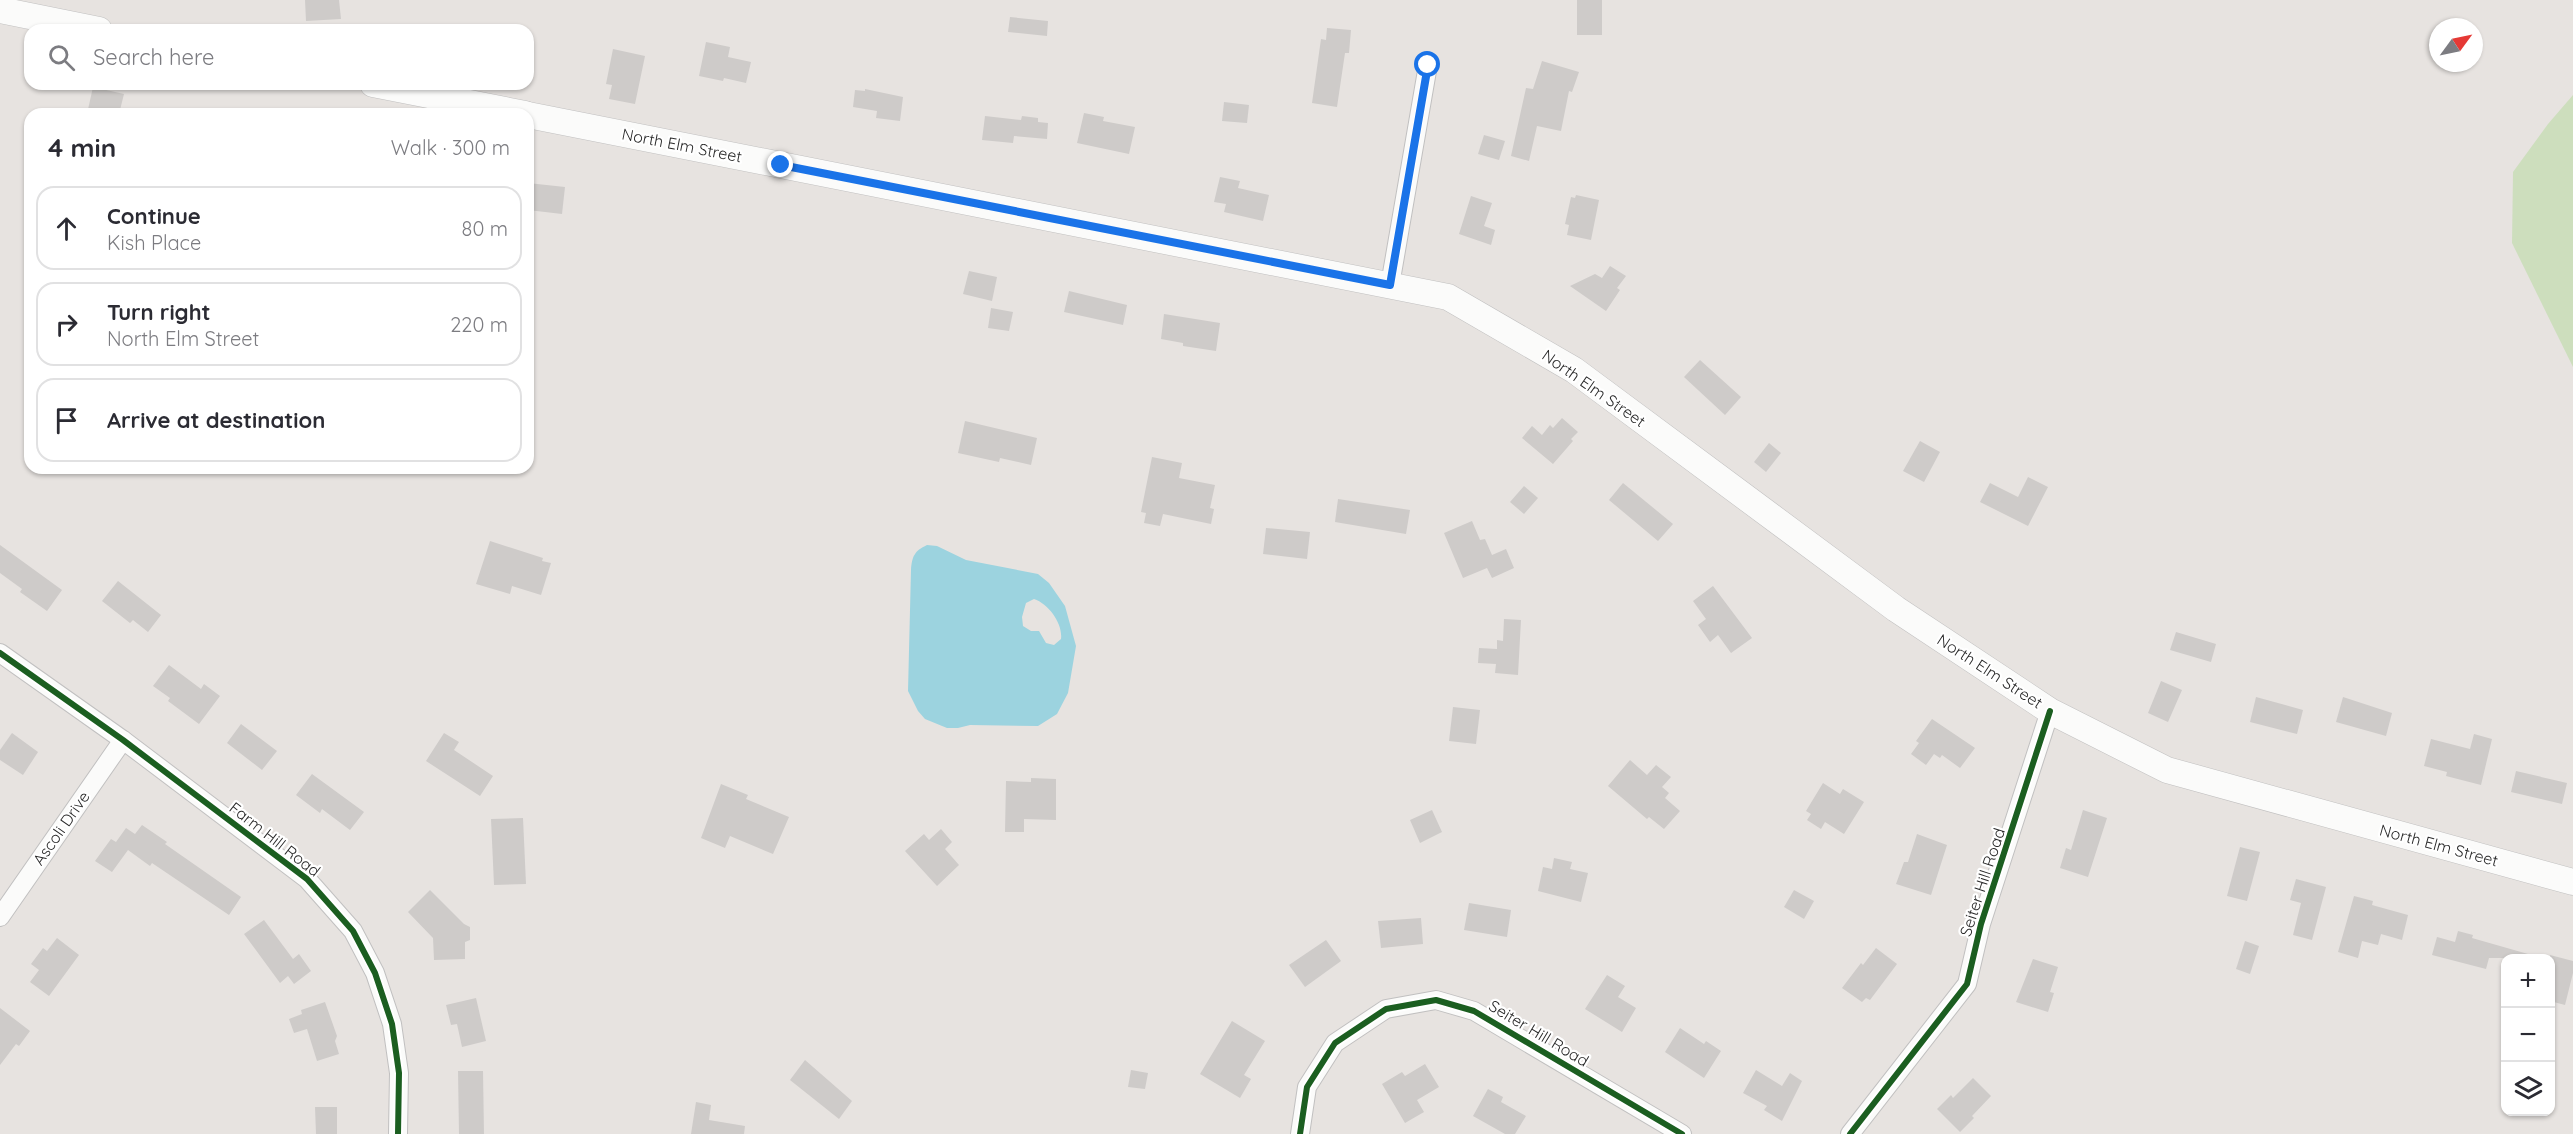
<!DOCTYPE html>
<meta charset="utf-8">
<style>
:root{--surface:#fff;--page:#f7f7f7;--text:#2b2b33;--muted:#7c7c81;--line:#e1e1e2}
body{margin:0;font-family:Quicksand,sans-serif;background:var(--page);color:var(--text)}
.controls{position:absolute;right:18px;bottom:18px;display:grid;overflow:hidden;border-radius:12px;box-shadow:0 2px 4px #0004}
.controls button{width:54px;height:54px;display:grid;place-items:center;padding:0;border:0;border-bottom:2px solid var(--line);background:var(--surface);color:var(--text);font:30px sans-serif}
.compass{position:absolute;left:2429px;top:18px;width:54px;height:54px;border-radius:50%;background:var(--surface);box-shadow:0 2px 4px #0004;rotate:57deg}
.stop{position:absolute;width:18px;height:18px;margin:-14px;border:4px solid #1a73e8;border-radius:50%;background:#fff}
.stop.end{background:#1a73e8;border-color:#fff;box-shadow:0 2px 6px #0008}
.list{margin:0;padding:0;list-style:none}
h2{display:flex;justify-content:space-between;align-items:center;height:78px;margin:0;padding:0 24px;font-size:26px}
h2 small{font-size:20px;font-weight:400;color:var(--muted)}
.list li{display:grid;grid-template-columns:39px 1fr auto;gap:18px;align-items:center;box-sizing:border-box;height:84px;margin:0 12px 12px;padding:0 12px;border:2px solid var(--line);border-radius:18px}
.list b{display:block;font-size:22px;white-space:nowrap}
.list p{margin:0;font-size:20px;white-space:nowrap;color:var(--muted)}
.list em{font-size:20px;font-style:normal;color:var(--muted)}
.icon{flex:none;width:33px;height:33px;fill:none;stroke:currentColor;stroke-width:2;stroke-linecap:round;stroke-linejoin:round}
.map{position:relative;flex:none;width:2573px;height:1134px;overflow:hidden}
.search{position:absolute;background:var(--surface);box-shadow:0 2px 4px #0004;left:24px;top:24px;width:510px;height:66px;display:flex;align-items:center;gap:15px;box-sizing:border-box;padding:0 21px;border-radius:18px;color:var(--muted);font-size:22px}
.panel{position:absolute;background:var(--surface);box-shadow:0 2px 4px #0004;left:24px;top:108px;width:510px;height:366px;border-radius:18px}
.map>svg:first-child{display:block}
</style>
<div class="map">
<svg width="2573" height="1134" viewBox="0 0 2573 1134">
<rect width="100%" height="100%" fill="#e7e3e0"/>
<!-- green -->
<path fill="#cddebd" d="M2573 95V367L2512 243 2513 172 2548 124Z"/>
<!-- water -->
<path fill="#9cd3df" fill-rule="evenodd" d="M927 545 937 546 966 560 1038 574 1049 583 1065 606 1076 646 1068 693 1057 714 1038 726 970 725 958 728H947L925 719 918 711 908 691 911 570C912 557 914 551 927 545ZM1034 599C1049 604 1063 624 1061 639L1054 645 1046 643 1039 631H1031L1023 626 1022 617 1026 603Z"/>
<!-- building -->
<g fill="#cecbc9">
<path d="M305 0H339L341 19 306 21Z"/>
<rect x="1577" y="0" width="25" height="35"/>
<path d="M1010 17 1048 21 1047 36 1008 32Z"/>
<path d="M1327 28 1351 30 1349 53H1345L1337 107 1312 103 1321 39 1326 40Z"/>
<path d="M706 42 730 47 728 57 751 62 746 83 724 78 723 81 699 76Z"/>
<path d="M613 49 645 56 635 104 609 99 612 85 606 84Z"/>
<path d="M1542 61 1579 72 1572 92 1569 91 1561 131 1537 126 1529 161 1511 156 1526 88 1533 89Z"/>
<path d="M93 87 124 94 119 114H87Z"/>
<path d="M865 89 903 97 900 121 876 118 877 111 853 107 855 90 865 91Z"/>
<path d="M1224 102 1249 105 1247 123 1222 121Z"/>
<path d="M1084 113 1104 117 1103 121 1135 127 1129 154 1077 143Z"/>
<path d="M985 116 1021 120 1022 116 1038 118V122L1048 123 1047 139 1014 136 1013 143 982 140Z"/>
<path d="M1484 135 1505 141 1499 160 1478 154Z"/>
<path d="M1220 177 1240 181 1238 188 1269 195 1263 221 1224 212 1226 204 1214 202Z"/>
<path d="M528 183 565 187 562 214 528 210Z"/>
<path d="M1576 195 1599 200 1591 240 1567 235 1569 225 1565 224 1571 197 1575 198Z"/>
<path d="M1471 196 1492 203 1484 226 1495 230 1491 245 1459 234Z"/>
<path d="M1610 266 1626 276 1617 288 1620 290 1606 311 1570 286 1595 274 1602 278Z"/>
<path d="M969 271 997 277 992 301 963 294Z"/>
<path d="M1069 291 1127 305 1123 325 1064 312Z"/>
<path d="M991 308 1013 312 1009 331 988 328Z"/>
<path d="M1164 314 1220 323 1216 351 1183 346V343L1161 339Z"/>
<path d="M1700 360 1741 397 1725 415 1684 377Z"/>
<path d="M1562 418 1578 432 1571 439 1573 441 1553 464 1522 438 1532 426 1542 435 1550 425 1553 428Z"/>
<path d="M965 421 1037 438 1031 465 1000 458 999 462 958 453Z"/>
<path d="M1920 441 1940 452 1924 482 1903 471Z"/>
<path d="M1769 443 1781 453 1766 472 1754 462Z"/>
<path d="M1152 457 1182 463 1179 478 1215 485 1210 508 1214 509 1211 524 1163 514 1160 526 1144 523 1146 513 1141 512Z"/>
<path d="M2028 477 2048 487 2028 526 1980 502 1990 483 2018 497Z"/>
<path d="M1623 483 1673 524 1658 541 1609 500Z"/>
<path d="M1524 486 1538 498 1524 514 1510 502Z"/>
<path d="M1338 499 1410 510 1406 534 1335 522Z"/>
<path d="M1472 521 1480 540 1485 539 1492 555 1506 549 1514 568 1492 578 1487 568 1463 578 1444 533Z"/>
<path d="M1266 528 1310 532 1307 559 1263 554Z"/>
<path d="M490 541 543 558 542 561 551 563 541 595 512 586 510 594 476 584Z"/>
<path d="M0 545 62 590 47 611 20 592 22 589 0 573Z"/>
<path d="M118 581 161 615 148 632 133 620 130 623 102 601Z"/>
<path d="M1713 586 1752 638 1731 653 1718 635 1710 642 1698 625 1706 619 1693 601Z"/>
<path d="M1504 619 1521 620 1518 675 1495 673 1496 664 1478 663 1479 648 1497 649V640L1503 641Z"/>
<path d="M2176 632 2216 644 2211 662 2170 650Z"/>
<path d="M169 665 201 689 204 684 220 696 199 724 168 701 170 698 153 686Z"/>
<path d="M2161 681 2182 690 2168 722 2148 713Z"/>
<path d="M2256 697 2303 710 2297 734 2250 722Z"/>
<path d="M2343 697 2392 713 2386 736 2336 722Z"/>
<path d="M1453 707 1480 710 1476 744 1449 741Z"/>
<path d="M1932 719 1975 748 1960 768 1942 755 1940 758 1934 754 1926 765 1911 754 1919 743 1916 741Z"/>
<path d="M241 724 277 751 262 770 227 743Z"/>
<path d="M12 733 38 752 23 775 0 760V750Z"/>
<path d="M444 733 459 742 454 750 493 776 480 796 426 761Z"/>
<path d="M2474 734 2492 739 2481 785 2446 776 2447 772 2424 766 2431 739 2470 749Z"/>
<path d="M1630 760 1647 775 1656 765 1671 777 1662 787 1669 793 1665 798 1680 811 1664 829 1649 817 1647 819 1608 786Z"/>
<path d="M2516 771 2567 783 2562 804 2511 792Z"/>
<path d="M312 774 364 812 350 830 322 809 320 813 296 795Z"/>
<path d="M1031 778 1056 779V820L1024 819V832H1005L1006 781 1031 782Z"/>
<path d="M1823 783 1840 794 1843 789 1864 802 1844 834 1825 822 1821 829 1807 820 1811 814 1806 811Z"/>
<path d="M721 784 748 795 746 799 789 817 773 854 730 836 725 848 701 838Z"/>
<path d="M1432 810 1442 832 1420 843 1410 820Z"/>
<path d="M2083 810 2107 818 2088 877 2060 868 2066 848 2071 850Z"/>
<path d="M523 818 526 884 494 885 491 819Z"/>
<path d="M142 825 167 842 165 844 241 897 229 915 152 863 150 866 128 850 112 872 95 861 111 839 116 842 126 828 135 834Z"/>
<path d="M941 829 952 842 945 849 959 865 937 886 905 851 924 834 929 840Z"/>
<path d="M1917 834 1947 845 1931 895 1896 884 1904 862H1908Z"/>
<path d="M2240 847 2260 852 2247 901 2227 896Z"/>
<path d="M1554 858 1572 862 1570 869 1588 873 1581 902 1538 891 1543 867 1552 869Z"/>
<path d="M2296 879 2326 887 2312 940 2293 935 2301 903 2290 900Z"/>
<path d="M430 890 464 924 470 927V940L465 942V959L434 960 433 938 408 912Z"/>
<path d="M1794 890 1814 901 1804 919 1784 907Z"/>
<path d="M2354 896 2373 901 2372 905 2408 915 2402 940 2381 934 2378 945 2362 941 2358 958 2338 952Z"/>
<path d="M1469 903 1511 910 1507 937 1464 930Z"/>
<path d="M1421 918 1423 944 1381 948 1378 921Z"/>
<path d="M264 920 293 959 299 954 311 971 294 984 288 976 280 983 244 934Z"/>
<path d="M2458 931 2473 935 2472 938 2528 954V958H2489L2486 969 2432 955 2437 937 2455 942Z"/>
<path d="M57 938 79 955 49 996 30 982 39 970 31 964 43 948 47 951Z"/>
<path d="M1326 940 1341 961 1305 987 1289 965Z"/>
<path d="M2245 941 2259 946 2250 974 2236 969Z"/>
<path d="M1876 948 1897 964 1870 1000 1866 998 1862 1002 1842 988 1861 963 1863 965Z"/>
<path d="M2550 955 2573 961V973L2565 1005 2550 1001Z"/>
<path d="M2033 959 2058 967 2050 992 2054 993 2048 1012 2016 1002Z"/>
<path d="M1607 975 1625 986 1618 997 1636 1008 1622 1032 1585 1009Z"/>
<path d="M476 998 486 1041 462 1047 457 1024 451 1025 446 1005Z"/>
<path d="M325 1002 337 1036 335 1041 339 1054 317 1061 307 1029 294 1033 289 1019 302 1014 301 1010Z"/>
<path d="M0 1008 30 1031 19 1046 16 1044 0 1065Z"/>
<path d="M1232 1021 1265 1041 1244 1075 1251 1079 1240 1098 1200 1074Z"/>
<path d="M1680 1028 1704 1044 1706 1041 1721 1051 1704 1078 1665 1052Z"/>
<path d="M805 1060 852 1101 839 1119 790 1080Z"/>
<path d="M1425 1064 1439 1087 1417 1100 1424 1112 1405 1123 1382 1084 1402 1072 1405 1076Z"/>
<path d="M1131 1070 1148 1073 1145 1089 1128 1087Z"/>
<path d="M1756 1070 1782 1086 1790 1073 1802 1081 1782 1121 1764 1110 1767 1106 1743 1093Z"/>
<path d="M458 1071H483L484 1134H459Z"/>
<path d="M1973 1078 1991 1096 1972 1116 1974 1118 1960 1132 1937 1109 1951 1095 1953 1098Z"/>
<path d="M1488 1089 1503 1097 1501 1102 1526 1116 1515 1134H1505L1473 1116Z"/>
<path d="M696 1102 711 1105 709 1120 745 1126 744 1134H691Z"/>
<path d="M315 1107H337V1134H316Z"/>
</g>
<g fill="none" stroke-linecap="round" stroke-linejoin="round">
<defs>
<g id="minor">
<path d="M1390 285 1428 65"/>
<path d="M0 653 123 740 307 879 353 931 375 973 392 1024 399 1073 398 1134"/>
<path d="M0 917 123 740"/>
<path d="M1300 1134 1307 1087 1335 1043 1386 1009 1436 1000 1474 1011 1682 1134"/>
<path d="M1850 1134 1967 984 1981 924 2050 711"/>
</g>
<g id="secondary">
<path d="M0 10 99 30"/>
<path d="M373 84 525 114"/>
<path d="M528 115 1448 297 1574 370 1896 609 2050 711 2167 770 2573 882"/>
</g>
</defs>
<!-- minor casing -->
<use href="#minor" stroke="#c1c0c0" stroke-width="20"/>
<!-- secondary casing -->
<use href="#secondary" stroke="#c1c0c0" stroke-width="27"/>
<!-- minor -->
<use href="#minor" stroke="#fbfbfa" stroke-width="18"/>
<!-- secondary -->
<use href="#secondary" stroke="#fbfbfa" stroke-width="26"/>
<defs>
<g id="cycleway">
<path d="M1390 285 1428 65"/>
<path d="M0 653 123 740 307 879 353 931 375 973 392 1024 399 1073 398 1134"/>
<path d="M1300 1134 1307 1087 1335 1043 1386 1009 1436 1000 1474 1011 1682 1134"/>
<path d="M1850 1134 1967 984 1981 924 2050 711"/>
</g>
</defs>
<!-- cycleway casing -->
<use href="#cycleway" stroke="#fff" stroke-width="10"/>
<!-- cycleway -->
<use href="#cycleway" stroke="#1b5e20" stroke-width="6"/>
</g>
<g fill="none" stroke-linecap="round" stroke-linejoin="round">
<!-- route -->
<path stroke="#1a73e8" stroke-width="8" d="M781 165 1390 285 1428 65"/>
</g>
<g text-anchor="middle" stroke-width="4.5" stroke-linejoin="round" paint-order="stroke">
<!-- street labels -->
<g font-size="16" fill="#292929" stroke="#fff">
<text transform="translate(682 145) rotate(11)" y="6">North Elm Street</text>
<text transform="translate(1594 388) rotate(35)" y="6">North Elm Street</text>
<text transform="translate(1990 671) rotate(33)" y="6">North Elm Street</text>
<text transform="translate(61 828) rotate(-55)" y="6">Ascoli Drive</text>
<text transform="translate(275 839) rotate(38)" y="6">Farm Hill Road</text>
<text transform="translate(2439 845) rotate(15)" y="6">North Elm Street</text>
<text transform="translate(1982 882) rotate(-72)" y="6">Seiter Hill Road</text>
<text transform="translate(1539 1033) rotate(31)" y="6">Seiter Hill Road</text>
</g>
</g>
</svg>
<div class="controls">
<button>+</button>
<button>−</button>
<button><svg class="icon" aria-label="layers" viewBox="0 0 24 24"><path d="M12 4l9 5-9 5-9-5zM3 14l9 5 9-5"/></svg></button>
</div>
<svg class="compass" viewBox="-18 -18 36 36"><path d="M0-13l5 13h-10z" fill="#e53935"/><path d="M0 13l5-13h-10z" fill="#7c7c81"/></svg>
<div class="stop" style="left:1428px;top:65px"></div>
<div class="stop end" style="left:781px;top:165px"></div>
<div class="search"><svg class="icon" aria-label="search" viewBox="0 0 24 24"><circle cx="10" cy="10" r="6"/><path d="M15 15l6 6"/></svg>Search here</div>
<section class="panel">
<h2>4 min<small>Walk · 300 m</small></h2>
<ul class="list">
<li><svg class="icon" aria-label="ahead" viewBox="0 0 24 24"><path d="M12 20V5M6 11l6-6 6 6"/></svg><div><b>Continue</b><p>Kish Place</p></div><em>80 m</em></li>
<li><svg class="icon" aria-label="right" viewBox="0 0 24 24"><path d="M7 20v-9h11M14 6l5 5-5 5"/></svg><div><b>Turn right</b><p>North Elm Street</p></div><em>220 m</em></li>
<li><svg class="icon" aria-label="arrive" viewBox="0 0 24 24"><path d="M6 21V4h12l-3 4 3 4H6"/></svg><div><b>Arrive at destination</b></div></li>
</ul>
</section>
</div>
